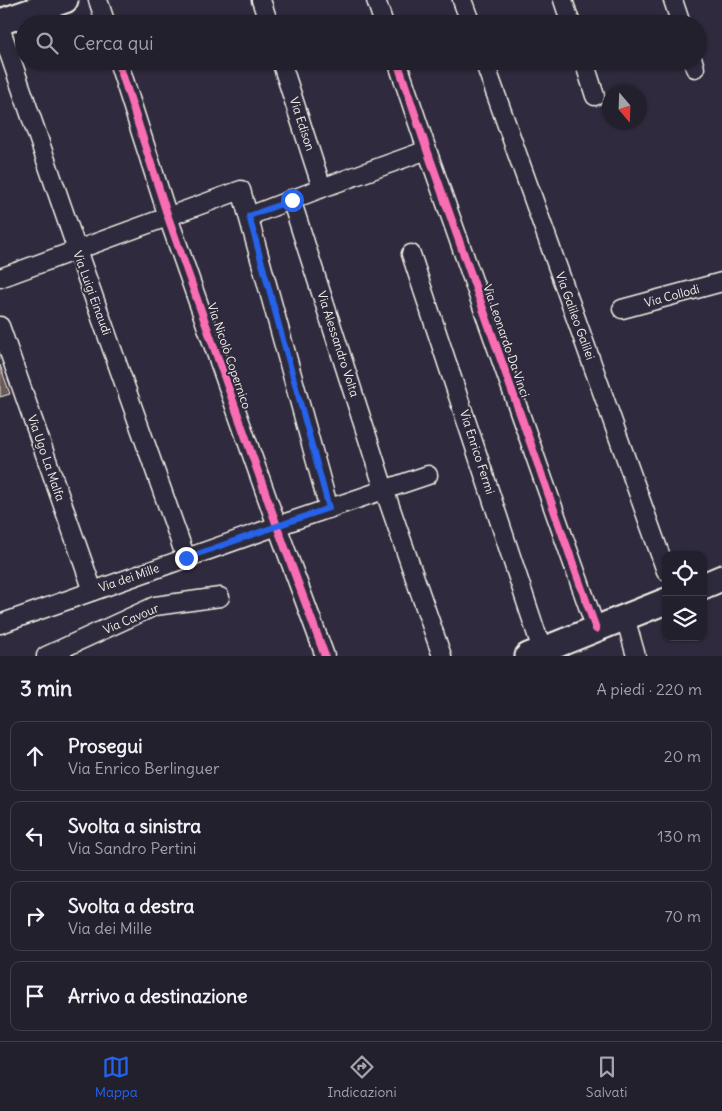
<!DOCTYPE html>
<html lang="it">
<meta charset="utf-8">
<style>
:root{--surface:#23202e;--page:#2b2836;--text:#f1f3f6;--muted:#a3a3aa;--line:#403e4a;--accent:#2563eb}
body{margin:0;font-family:Delius,sans-serif;background:var(--page);color:var(--text)}
.controls{position:absolute;right:15px;bottom:15px;display:grid;overflow:hidden;border-radius:10px;box-shadow:0 1px 4px #0004}
.controls button{width:45px;height:45px;display:grid;place-items:center;padding:0;border:0;border-bottom:1px solid var(--line);background:var(--surface);color:var(--text);font:25px sans-serif}
.compass{position:absolute;left:602px;top:85px;width:45px;height:45px;border-radius:50%;background:var(--surface);box-shadow:0 1px 4px #0004;rotate:161deg}
.stop{position:absolute;width:15px;height:15px;margin:-11px;border:4px solid #2563eb;border-radius:50%;background:#fff}
.stop.end{background:#2563eb;border-color:#fff;box-shadow:0 1px 5px #0008}
.list{margin:0;padding:0;list-style:none}
h2{display:flex;justify-content:space-between;align-items:center;height:65px;margin:0;padding:0 20px;font-size:21px}
h2 small{font-size:16px;font-weight:400;color:var(--muted)}
.list li{display:grid;grid-template-columns:32px 1fr auto;gap:15px;align-items:center;box-sizing:border-box;height:70px;margin:0 10px 10px;padding:0 10px;border:1px solid var(--line);border-radius:10px}
.list b{display:block;font-size:19px;white-space:nowrap}
.list p{margin:0;font-size:16px;white-space:nowrap;color:var(--muted)}
.list em{font-size:16px;font-style:normal;color:var(--muted)}
.icon{flex:none;width:28px;height:28px;fill:none;stroke:currentColor;stroke-width:2;stroke-linecap:round;stroke-linejoin:round}
.map{position:relative;flex:none;width:722px;height:656px;overflow:hidden}
.search{position:absolute;background:var(--surface);box-shadow:0 1px 4px #0004;left:15px;right:15px;top:15px;height:55px;display:flex;align-items:center;gap:12px;box-sizing:border-box;padding:0 18px;border-radius:28px;color:var(--muted);font-size:19px}
.sheet{height:385px;background:var(--surface)}
nav{display:flex;justify-content:space-around;align-items:center;box-sizing:border-box;height:70px;border-top:1px solid var(--line);background:var(--surface);font-size:14px;color:var(--muted)}
nav a{display:grid;justify-items:center;gap:2px}
nav .on{color:var(--accent)}
.map>svg:first-child{display:block}
</style>
<div class="map">
<svg width="722" height="656" viewBox="0 0 722 656">
<rect width="100%" height="100%" fill="#2f2a3d"/>
<filter id="ink" filterUnits="userSpaceOnUse"><feTurbulence type="fractalNoise" baseFrequency=".02" numOctaves="2"/><feDisplacementMap in="SourceGraphic" scale="10" xChannelSelector="R" yChannelSelector="G"/><feConvolveMatrix kernelMatrix="1 2 1 2 8 2 1 2 1" color-interpolation-filters="sRGB"/></filter>
<g filter="url(#ink)">
<!-- building -->
<path fill="#685a57" stroke="#f4f1e8" d="M0 365 10 394 0 397Z"/>
<g fill="none" stroke-linecap="round" stroke-linejoin="round">
<defs>
<g id="street">
<path d="M98 0 106 24"/>
<path d="M261 0 269 24"/>
<path d="M376 0 384 24"/>
<path d="M462 0 471 24"/>
<path d="M563 0 571 24"/>
<path d="M673 0 681 24"/>
<path d="M0 27 77 250 186 558"/>
<path d="M118 61 168 217 277 526 325 656"/>
<path d="M281 61 322 188"/>
<path d="M397 61 427 150 596 629"/>
<path d="M484 61 666 571"/>
<path d="M584 61 595 96"/>
<path d="M693 61 695 68"/>
<path d="M291 199 384 489 442 656"/>
<path d="M249 216 322 188 427 150"/>
<path d="M411 254 544 656"/>
<path d="M0 278 241 190 329 509"/>
<path d="M622 309 722 282"/>
<path d="M0 326 93 591"/>
<path d="M625 617 636 656"/>
<path d="M0 624 277 526 428 475"/>
<path d="M46 656 155 606 220 597"/>
</g>
<g id="secondary">
<path d="M0 22 65 0"/>
<path d="M703 586 722 578"/>
<path d="M528 656 666 601"/>
</g>
</defs>
<!-- street casing -->
<use href="#street" stroke="#f4f1e8" stroke-width="21"/>
<!-- secondary casing -->
<use href="#secondary" stroke="#f4f1e8" stroke-width="29"/>
<!-- street -->
<use href="#street" stroke="#2f2a3d" stroke-width="18"/>
<!-- secondary -->
<use href="#secondary" stroke="#2f2a3d" stroke-width="25"/>
<defs>
<g id="cycleway">
<path d="M118 61 168 217 277 526 325 656"/>
<path d="M397 61 427 150 596 629"/>
</g>
</defs>
<!-- cycleway casing -->
<use href="#cycleway" stroke="#2f2a3d" stroke-width="11"/>
<!-- cycleway -->
<use href="#cycleway" stroke="#f96db3" stroke-width="8"/>
</g>
</g>
<g fill="none" stroke-linecap="round" stroke-linejoin="round" filter="url(#ink)">
<!-- route -->
<path stroke="#2563eb" stroke-width="6" d="M186 558 277 526 329 508 249 216 292 200"/>
</g>
<g text-anchor="middle" stroke-width="4" stroke-linejoin="round" paint-order="stroke">
<!-- street labels -->
<g font-size="12" fill="#f4f1e8" stroke="#2f2a3d">
<text transform="translate(302 124) rotate(72)" y="4">Via Edison</text>
<text transform="translate(92 293) rotate(70)" y="4">Via Luigi Einaudi</text>
<text transform="translate(672 296) rotate(-15)" y="4">Via Collodi</text>
<text transform="translate(575 316) rotate(70)" y="4">Via Galileo Galilei</text>
<text transform="translate(506 341) rotate(71)" y="4">Via Leonardo Da Vinci</text>
<text transform="translate(338 344) rotate(72)" y="4">Via Alessandro Volta</text>
<text transform="translate(229 356) rotate(71)" y="4">Via Nicolò Copernico</text>
<text transform="translate(477 452) rotate(72)" y="4">Via Enrico Fermi</text>
<text transform="translate(46 458) rotate(71)" y="4">Via Ugo La Malfa</text>
<text transform="translate(129 578) rotate(-19)" y="4">Via dei Mille</text>
<text transform="translate(131 619) rotate(-23)" y="4">Via Cavour</text>
</g>
</g>
</svg>
<div class="controls">
<button><svg class="icon" aria-label="locate" viewBox="0 0 24 24"><circle cx="12" cy="12" r="6"/><path d="M12 2v4M12 18v4M2 12h4M18 12h4"/></svg></button>
<button><svg class="icon" aria-label="layers" viewBox="0 0 24 24"><path d="M12 4l9 5-9 5-9-5zM3 14l9 5 9-5"/></svg></button>
</div>
<svg class="compass" viewBox="-18 -18 36 36"><path d="M0-13l5 13h-10z" fill="#e53935"/><path d="M0 13l5-13h-10z" fill="#a3a3aa"/></svg>
<div class="stop" style="left:292px;top:200px"></div>
<div class="stop end" style="left:186px;top:558px"></div>
<div class="search"><svg class="icon" aria-label="search" viewBox="0 0 24 24"><circle cx="10" cy="10" r="6"/><path d="M15 15l6 6"/></svg>Cerca qui</div>
</div>
<section class="sheet">
<h2>3 min<small>A piedi · 220 m</small></h2>
<ul class="list">
<li><svg class="icon" aria-label="ahead" viewBox="0 0 24 24"><path d="M12 20V5M6 11l6-6 6 6"/></svg><div><b>Prosegui</b><p>Via Enrico Berlinguer</p></div><em>20 m</em></li>
<li><svg class="icon" aria-label="left" viewBox="0 0 24 24"><path d="M17 20v-9H6M10 6l-5 5 5 5"/></svg><div><b>Svolta a sinistra</b><p>Via Sandro Pertini</p></div><em>130 m</em></li>
<li><svg class="icon" aria-label="right" viewBox="0 0 24 24"><path d="M7 20v-9h11M14 6l5 5-5 5"/></svg><div><b>Svolta a destra</b><p>Via dei Mille</p></div><em>70 m</em></li>
<li><svg class="icon" aria-label="arrive" viewBox="0 0 24 24"><path d="M6 21V4h12l-3 4 3 4H6"/></svg><div><b>Arrivo a destinazione</b></div></li>
</ul>
</section>
<nav>
<a class="on"><svg class="icon" aria-label="map" viewBox="0 0 24 24"><path d="M3 6l6-2 6 2 6-2v14l-6 2-6-2-6 2zM9 4v14M15 6v14"/></svg>Mappa</a>
<a><svg class="icon" aria-label="directions" viewBox="0 0 24 24"><path d="M12 3l9 9-9 9-9-9zM9 14v-3h6M13 9l2 2-2 2"/></svg>Indicazioni</a>
<a><svg class="icon" aria-label="saved" viewBox="0 0 24 24"><path d="M7 4h10v16l-5-4-5 4z"/></svg>Salvati</a>
</nav>
